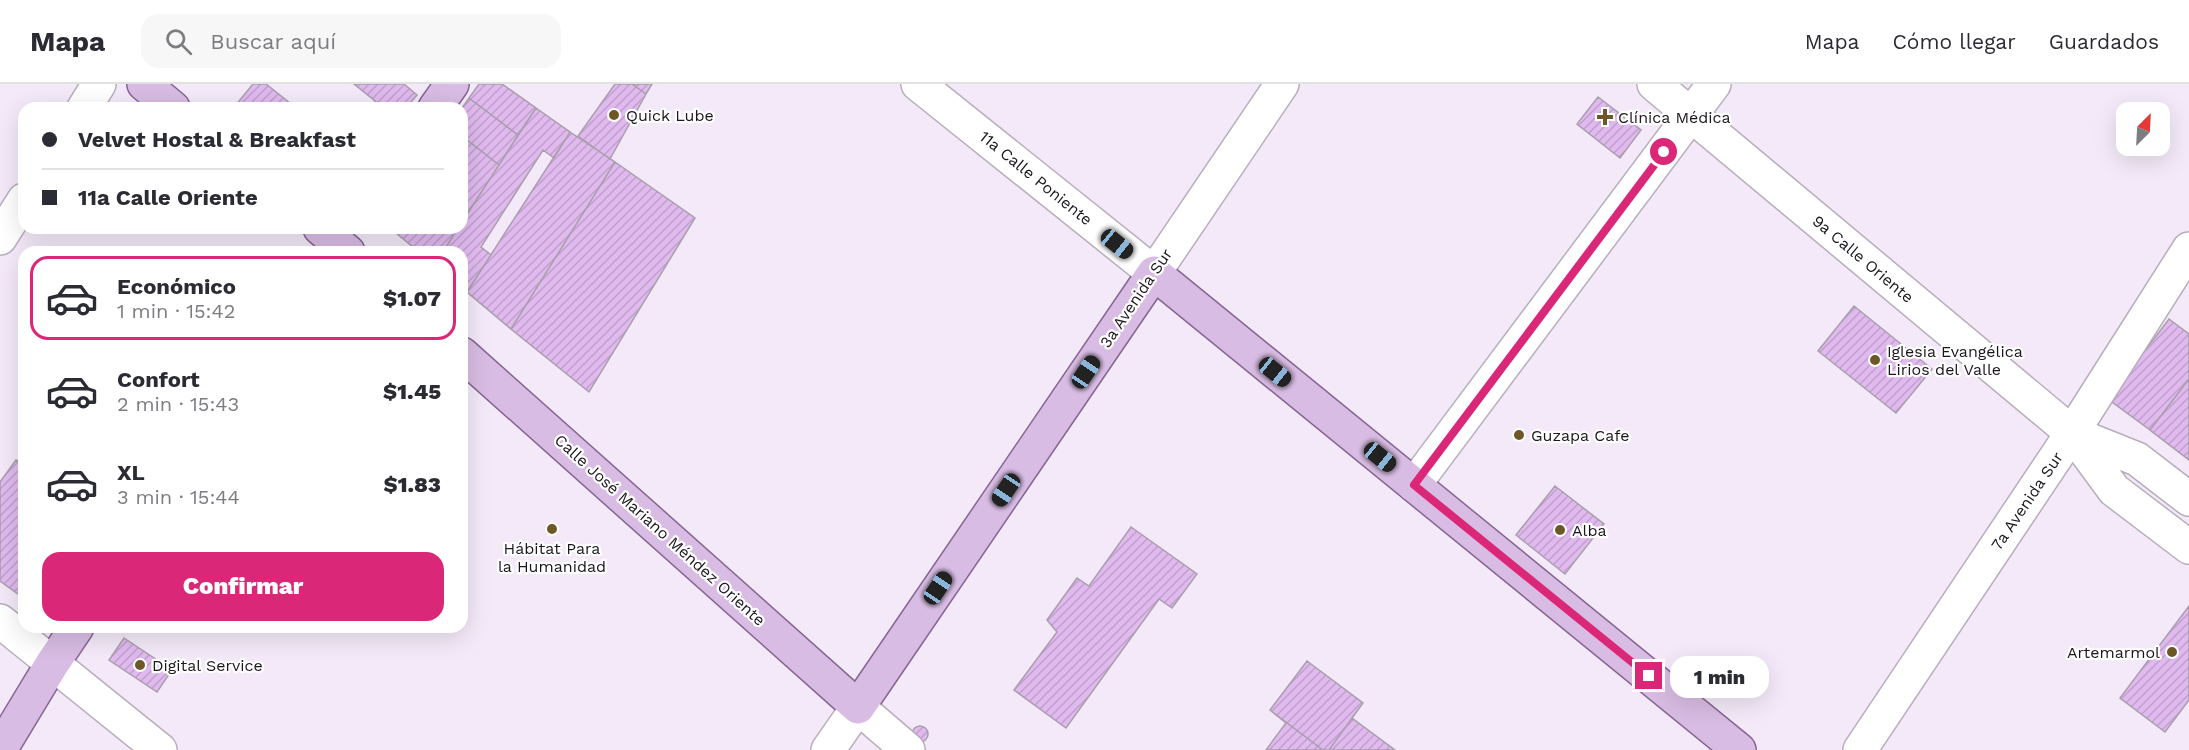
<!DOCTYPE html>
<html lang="es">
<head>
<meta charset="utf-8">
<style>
  body { margin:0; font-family:"Work Sans",sans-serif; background:#f7f7f7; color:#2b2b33; height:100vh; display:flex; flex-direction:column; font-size:22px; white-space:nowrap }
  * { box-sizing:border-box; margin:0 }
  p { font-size:20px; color:#7c7c81 }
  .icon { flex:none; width:33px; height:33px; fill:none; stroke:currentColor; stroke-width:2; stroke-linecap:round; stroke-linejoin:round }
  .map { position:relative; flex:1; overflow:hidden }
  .panel { position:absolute; left:18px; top:162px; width:450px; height:387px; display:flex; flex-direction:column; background:#fff; border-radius:18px; box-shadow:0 6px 24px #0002 }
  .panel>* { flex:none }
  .hud { position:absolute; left:18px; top:18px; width:450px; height:132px; border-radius:18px; box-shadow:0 6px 24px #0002; display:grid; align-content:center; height:132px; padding:0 24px; background:#fff }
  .needle { width:39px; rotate:24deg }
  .fabs { position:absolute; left:2116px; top:18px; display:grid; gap:12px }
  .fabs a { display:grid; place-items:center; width:54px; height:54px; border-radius:12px; background:#fff; box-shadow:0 6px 24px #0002; font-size:30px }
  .end { position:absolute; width:27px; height:27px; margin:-14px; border:8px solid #db2777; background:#fff; box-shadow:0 0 0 3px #fff }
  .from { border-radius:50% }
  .bubble { position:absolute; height:42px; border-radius:18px; background:#fff; box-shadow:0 6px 24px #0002; font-size:20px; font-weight:800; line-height:42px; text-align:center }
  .car { position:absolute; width:18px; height:36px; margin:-18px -9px; border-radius:8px; box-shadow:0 0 4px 2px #0007; background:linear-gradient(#222 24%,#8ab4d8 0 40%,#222 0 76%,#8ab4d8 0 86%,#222 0) }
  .hud b { display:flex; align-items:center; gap:21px; height:57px; font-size:22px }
  .hud b+b { border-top:2px solid #e1e1e2 }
  .hud i { width:15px; height:15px; background:#2b2b33 }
  ul { padding:10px 0 0; list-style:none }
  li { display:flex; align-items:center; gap:18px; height:84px; margin:0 12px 9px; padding:0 12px; border:3px solid transparent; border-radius:18px }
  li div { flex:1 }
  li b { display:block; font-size:22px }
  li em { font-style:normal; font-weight:800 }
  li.on { border-color:#db2777 }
  li>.icon { width:54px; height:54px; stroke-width:1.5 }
  .button { display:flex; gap:12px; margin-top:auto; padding:12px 24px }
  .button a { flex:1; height:69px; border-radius:18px; background:#db2777; color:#fff; font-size:24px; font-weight:800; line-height:69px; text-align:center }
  header { display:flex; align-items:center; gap:36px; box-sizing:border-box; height:84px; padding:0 30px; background:#fff; border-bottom:2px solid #e1e1e2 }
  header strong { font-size:28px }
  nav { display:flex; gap:33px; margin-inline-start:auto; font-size:21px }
  .search { width:420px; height:54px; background:#f7f7f7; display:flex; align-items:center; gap:15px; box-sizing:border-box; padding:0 21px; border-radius:18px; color:#7c7c81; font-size:22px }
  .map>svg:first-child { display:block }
</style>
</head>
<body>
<header>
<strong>Mapa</strong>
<div class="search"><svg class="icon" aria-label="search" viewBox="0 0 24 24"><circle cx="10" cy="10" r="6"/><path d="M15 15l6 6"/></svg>Buscar aquí</div>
<nav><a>Mapa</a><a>Cómo llegar</a><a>Guardados</a></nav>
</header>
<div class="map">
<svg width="2189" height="666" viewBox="0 0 2189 666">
  <defs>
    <pattern id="building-hatch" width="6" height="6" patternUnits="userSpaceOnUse" patternTransform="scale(1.5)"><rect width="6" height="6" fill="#e0baef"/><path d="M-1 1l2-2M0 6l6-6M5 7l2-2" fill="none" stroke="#c09fcc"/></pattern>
  </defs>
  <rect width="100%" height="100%" fill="#f3e9f8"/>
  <path fill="url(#building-hatch)" stroke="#a89eac" stroke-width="1.5" d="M253,0H266L296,24H238L235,22Z
    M354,0H404L417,11L406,24H384Z
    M479,0H502L536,24L518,51L469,14Z
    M615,0H632L646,10L610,75L578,52Z
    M632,0H652L646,10Z
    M1598,13L1641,46L1620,74L1577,40Z
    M469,14L518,51L499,81L462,52V24Z
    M375,17L384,24H370Z
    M536,24L570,48L554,74L543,66L481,163L491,171L467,208L462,204V168H443L458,144H462V138Z
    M570,48L615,78L511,245L467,208Z
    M462,52L499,81L462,138Z
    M615,78L695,134L589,308L511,245Z
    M390,144H458L443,168H419Z
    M1854,222L1932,285L1896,329L1818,267Z
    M2169,235L2189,250V295L2150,346L2108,315Z
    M2189,295V376L2150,346Z
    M16,376L24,381V502L18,510L0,497V398Z
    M1555,402L1604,440L1565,490L1516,451Z
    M1131,443L1197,490L1172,524L1159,515L1066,644L1014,606L1057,548L1047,536L1077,494L1089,502Z
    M2189,522V616L2165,648L2120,614Z
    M124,554L172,586L157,608L109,576Z
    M1307,577L1363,619L1352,634L1395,666H1266L1286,639L1270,626Z
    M1307,577L1363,619L1329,666H1323L1270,626Z
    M912 650a8 8 0 1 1 16 0a8 8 0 1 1-16 0Z"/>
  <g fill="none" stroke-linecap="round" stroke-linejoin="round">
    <defs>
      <path id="minor" d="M918,0L1154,189L1282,0
        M1654,0L2072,349L2114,406L2189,463
        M84,24L99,0
        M0,154L24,116
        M2072,349L2137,375L2189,415
        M1414,401L1714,0
        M0,537L160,666
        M828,666L858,623L908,666
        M1860,666L2072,349L2189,165"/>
      <path id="major" d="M144,0L173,24
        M435,24L452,0
        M320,144L348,168
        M462,270L858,623L1154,189L1739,666
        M0,666L52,580L77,543"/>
    </defs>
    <use href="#minor" stroke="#b7adbb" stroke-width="36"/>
    <use href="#major" stroke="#856592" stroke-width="36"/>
    <use href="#minor" stroke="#fff" stroke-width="33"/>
    <use href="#major" stroke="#d8bce3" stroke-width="33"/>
  </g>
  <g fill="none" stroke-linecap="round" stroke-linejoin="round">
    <path stroke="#db2777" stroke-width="8" d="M1649,592L1414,401L1664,68"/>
  </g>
  <g fill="#6d5727" stroke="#fff" stroke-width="2">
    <circle cx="614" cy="31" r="6"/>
    <path d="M1602 24h6v6h6v6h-6v6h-6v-6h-6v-6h6z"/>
    <circle cx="1875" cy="276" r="6"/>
    <circle cx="1519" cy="351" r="6"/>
    <circle cx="552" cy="445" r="6"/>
    <circle cx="1560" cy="446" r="6"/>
    <circle cx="2172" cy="568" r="6"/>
    <circle cx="140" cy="581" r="6"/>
  </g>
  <g text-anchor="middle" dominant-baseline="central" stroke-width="4.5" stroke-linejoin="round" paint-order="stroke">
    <g font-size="16" fill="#1a161c" stroke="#fff" text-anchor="start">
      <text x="626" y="31">Quick Lube</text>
      <text x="1618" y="33">Clínica Médica</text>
      <text x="1887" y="267">Iglesia Evangélica<tspan x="1887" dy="18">Lirios del Valle</tspan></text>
      <text x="1531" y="351">Guzapa Cafe</text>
      <text x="1572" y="446">Alba</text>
      <text x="552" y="464" text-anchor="middle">Hábitat Para<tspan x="552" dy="18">la Humanidad</tspan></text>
      <text x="2160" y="568" text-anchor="end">Artemarmol</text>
      <text x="152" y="581">Digital Service</text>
    </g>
    <g font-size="16" fill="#1a161c" stroke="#fff">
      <text transform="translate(1036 94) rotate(39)">11a Calle Poniente</text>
      <text transform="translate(1863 175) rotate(40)">9a Calle Oriente</text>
      <text transform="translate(1136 214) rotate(-56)">3a Avenida Sur</text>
      <text transform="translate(2027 417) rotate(-56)">7a Avenida Sur</text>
      <text transform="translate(660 446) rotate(42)">Calle José Mariano Méndez Oriente</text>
    </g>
  </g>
</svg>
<div class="fabs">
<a><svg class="needle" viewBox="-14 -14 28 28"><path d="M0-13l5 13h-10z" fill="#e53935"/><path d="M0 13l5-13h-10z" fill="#7c7c81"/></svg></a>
</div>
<i class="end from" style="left:1664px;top:68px"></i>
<i class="end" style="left:1649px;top:592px"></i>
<div class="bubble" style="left:1670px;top:572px;width:99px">1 min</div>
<i class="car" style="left:1117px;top:160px;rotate:129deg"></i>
<i class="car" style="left:1086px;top:288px;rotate:34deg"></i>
<i class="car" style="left:1275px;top:288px;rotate:129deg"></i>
<i class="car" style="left:1380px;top:373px;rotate:129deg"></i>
<i class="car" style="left:1006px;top:406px;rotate:214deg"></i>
<i class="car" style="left:938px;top:504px;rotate:34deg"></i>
<div class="hud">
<b><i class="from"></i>Velvet Hostal &amp; Breakfast</b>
<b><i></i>11a Calle Oriente</b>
</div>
<section class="panel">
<ul>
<li class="on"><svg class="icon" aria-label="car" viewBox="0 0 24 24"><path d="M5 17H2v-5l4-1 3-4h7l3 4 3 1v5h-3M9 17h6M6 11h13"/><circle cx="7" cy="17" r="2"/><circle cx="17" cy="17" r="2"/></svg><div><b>Económico</b><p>1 min · 15:42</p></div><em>$1.07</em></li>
<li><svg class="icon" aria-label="car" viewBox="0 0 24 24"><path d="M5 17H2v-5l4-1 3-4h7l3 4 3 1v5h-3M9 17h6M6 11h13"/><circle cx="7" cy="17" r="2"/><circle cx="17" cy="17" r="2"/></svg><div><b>Confort</b><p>2 min · 15:43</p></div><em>$1.45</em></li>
<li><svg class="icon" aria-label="car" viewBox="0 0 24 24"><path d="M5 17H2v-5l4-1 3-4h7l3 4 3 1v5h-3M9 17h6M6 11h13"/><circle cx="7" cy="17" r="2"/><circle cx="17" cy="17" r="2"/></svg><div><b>XL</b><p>3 min · 15:44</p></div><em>$1.83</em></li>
</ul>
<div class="button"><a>Confirmar</a></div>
</section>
</div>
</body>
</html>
